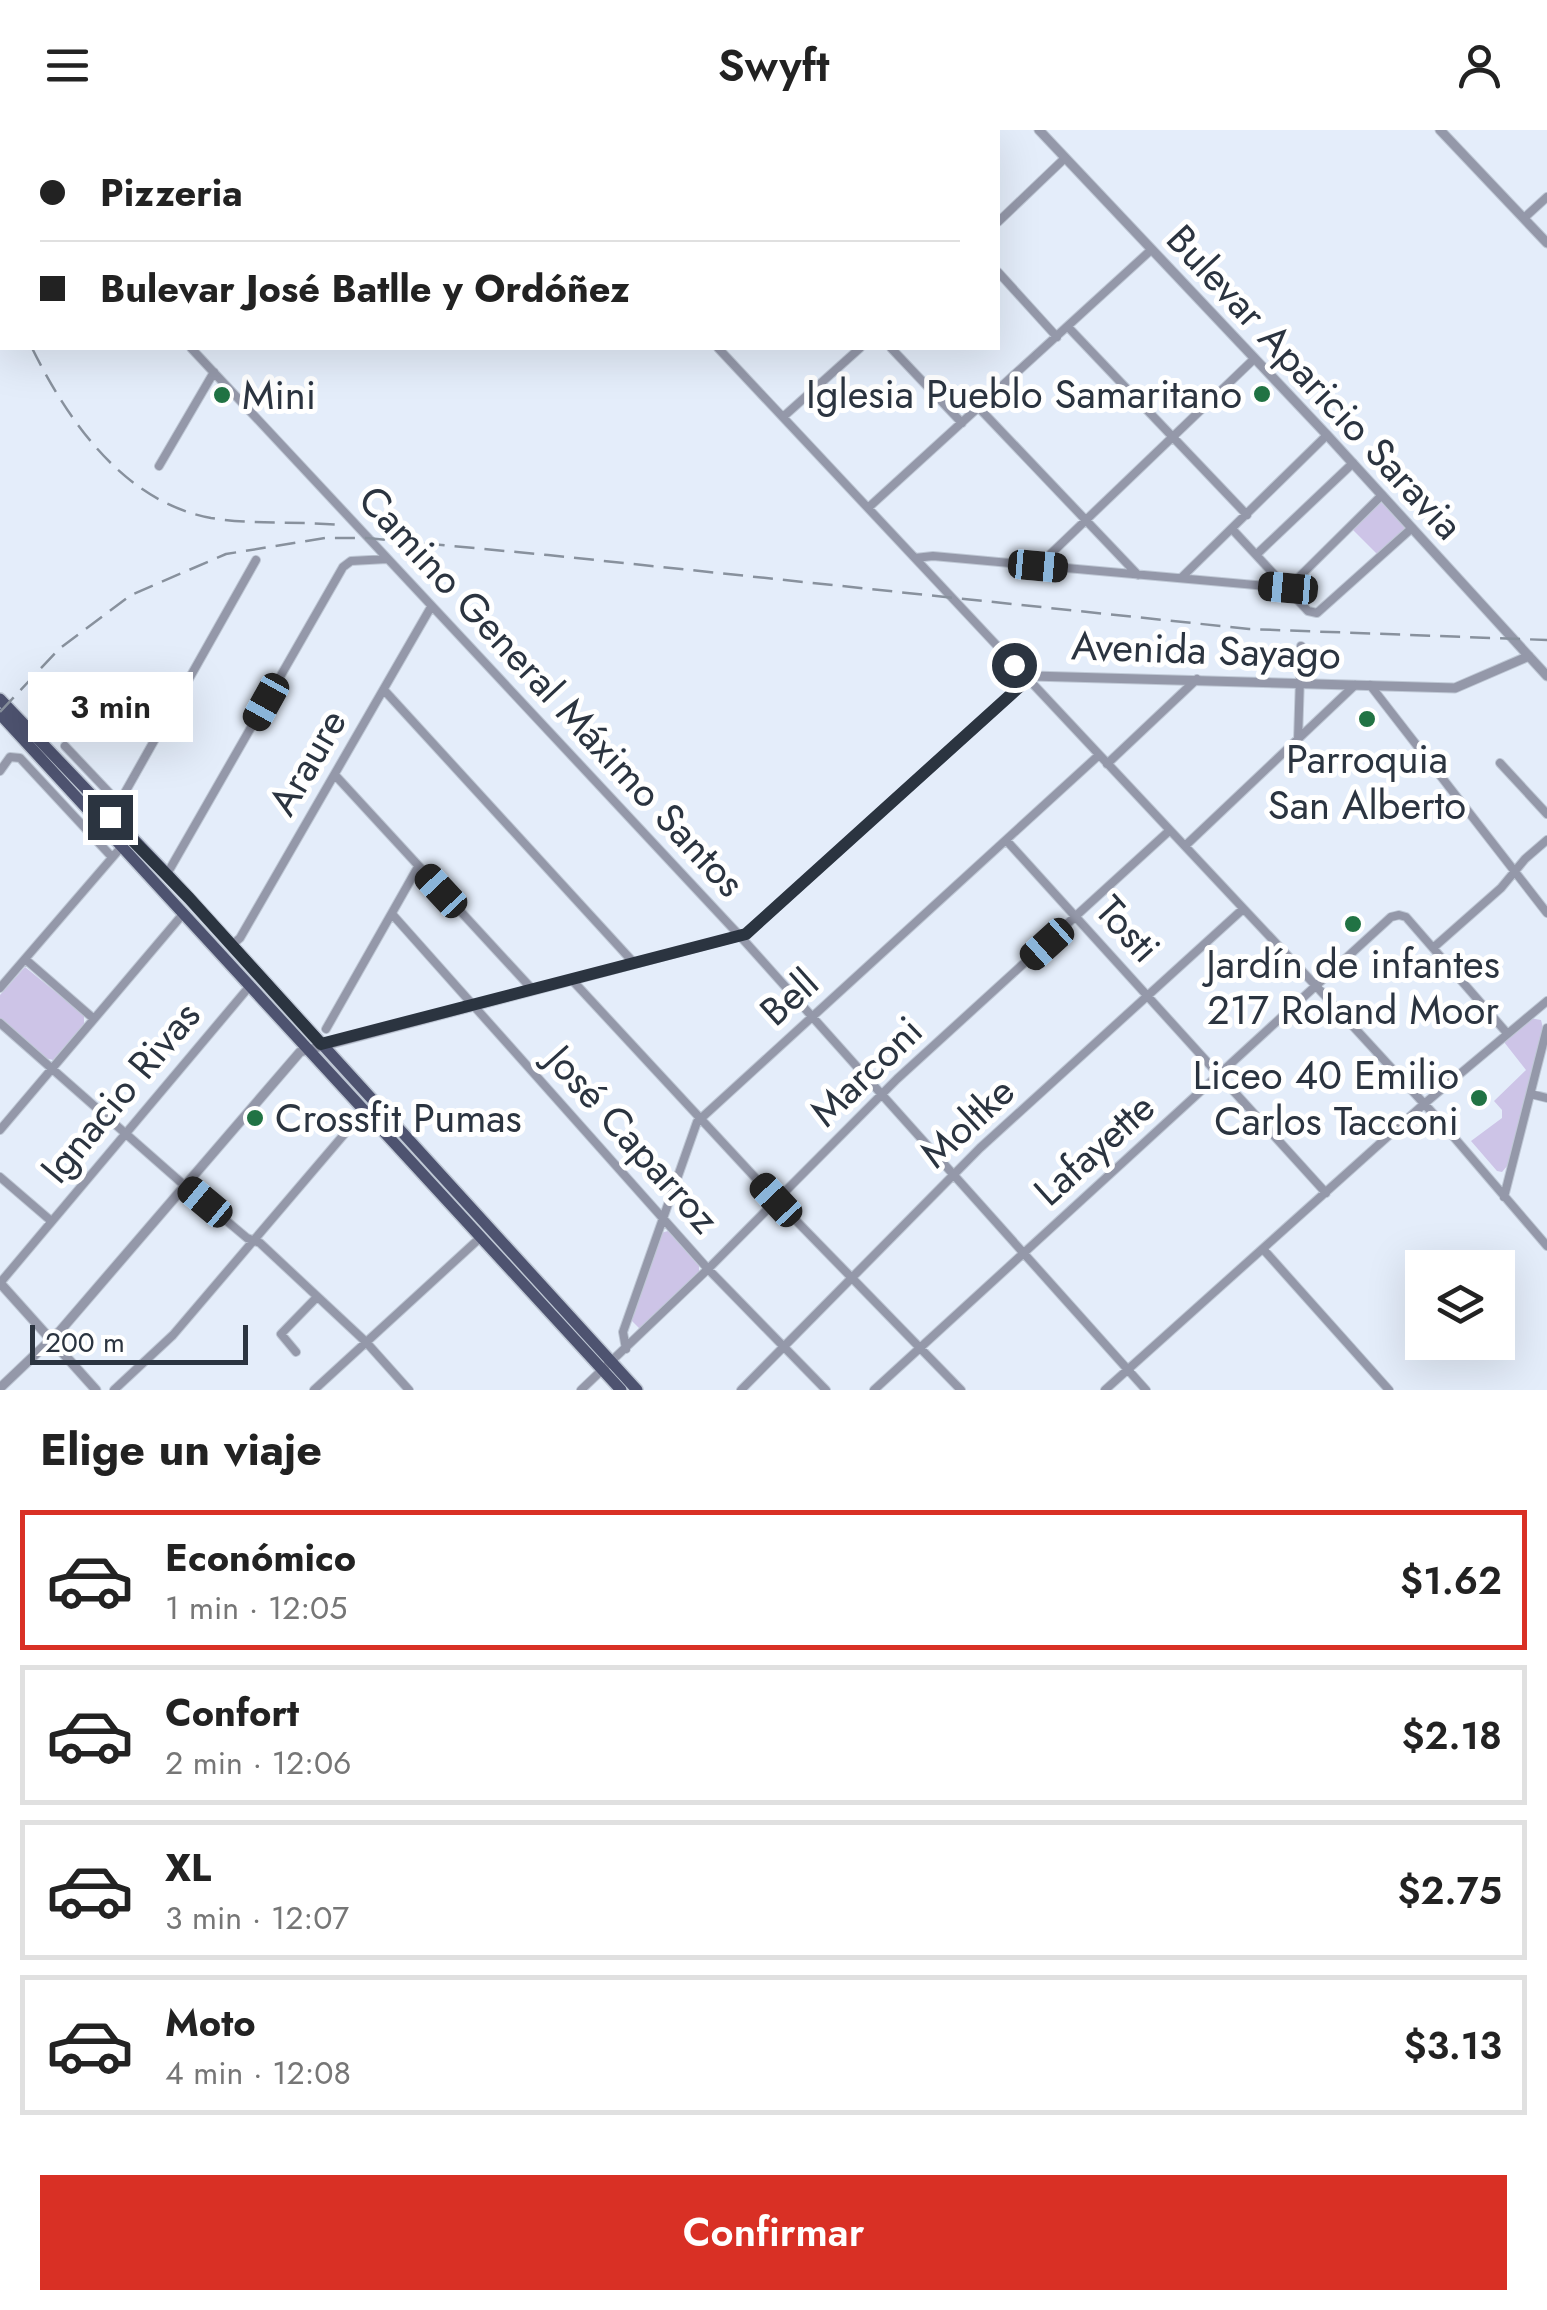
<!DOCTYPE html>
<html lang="es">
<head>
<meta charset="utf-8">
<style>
  body { margin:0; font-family:Jost,sans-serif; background:#f2f2f2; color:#222; height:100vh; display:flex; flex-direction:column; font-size:38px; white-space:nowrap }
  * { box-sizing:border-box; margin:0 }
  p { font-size:32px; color:#767676 }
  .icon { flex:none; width:55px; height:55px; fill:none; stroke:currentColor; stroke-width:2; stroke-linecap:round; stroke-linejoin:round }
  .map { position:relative; height:1260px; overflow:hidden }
  .drawer { display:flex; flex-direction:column; background:#fff; flex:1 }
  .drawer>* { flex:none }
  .top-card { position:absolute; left:0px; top:0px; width:1000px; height:220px; box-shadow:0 10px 40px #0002; display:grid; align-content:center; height:220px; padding:0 40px; background:#fff }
  .fabs { position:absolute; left:1405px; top:1120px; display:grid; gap:20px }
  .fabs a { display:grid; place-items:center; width:110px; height:110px; border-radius:0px; background:#fff; box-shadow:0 10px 40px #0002; font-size:50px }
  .scale { position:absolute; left:30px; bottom:25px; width:218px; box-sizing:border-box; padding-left:10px; border:5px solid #2b3440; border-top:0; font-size:28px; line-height:35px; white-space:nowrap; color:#2b3440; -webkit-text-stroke:8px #fff; paint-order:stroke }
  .end { position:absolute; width:45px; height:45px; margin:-22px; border:12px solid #2b3440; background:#fff; box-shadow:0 0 0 5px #fff }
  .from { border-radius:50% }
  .bubble { position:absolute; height:70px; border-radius:0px; background:#fff; box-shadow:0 10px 40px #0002; font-size:32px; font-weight:600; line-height:70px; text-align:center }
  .car { position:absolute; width:30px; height:60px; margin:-30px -15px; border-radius:12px; box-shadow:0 0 8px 2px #0007; background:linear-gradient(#222 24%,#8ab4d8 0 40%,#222 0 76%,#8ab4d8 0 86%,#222 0) }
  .top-card b { display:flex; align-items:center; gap:35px; height:95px; font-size:38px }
  .top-card b+b { border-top:2px solid #e0e0e0 }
  .top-card i { width:25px; height:25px; background:#222 }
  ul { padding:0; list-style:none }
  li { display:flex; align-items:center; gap:30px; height:140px; margin:0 20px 15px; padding:0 20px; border:5px solid #e0e0e0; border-radius:0px }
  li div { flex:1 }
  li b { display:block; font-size:38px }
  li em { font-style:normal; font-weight:600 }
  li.current { border-color:#d93025 }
  li>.icon { width:90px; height:90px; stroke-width:1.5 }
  h2 { padding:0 40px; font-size:45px; line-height:120px }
  .cta { display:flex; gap:20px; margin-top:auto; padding:20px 40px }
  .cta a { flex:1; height:115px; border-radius:0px; background:#d93025; color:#fff; font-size:40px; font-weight:600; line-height:115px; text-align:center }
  header { display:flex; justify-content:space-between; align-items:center; height:130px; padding:0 40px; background:#fff; font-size:45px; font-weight:600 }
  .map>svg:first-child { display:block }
</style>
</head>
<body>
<header><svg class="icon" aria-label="menu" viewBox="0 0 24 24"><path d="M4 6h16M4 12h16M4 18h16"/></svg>Swyft<svg class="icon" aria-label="person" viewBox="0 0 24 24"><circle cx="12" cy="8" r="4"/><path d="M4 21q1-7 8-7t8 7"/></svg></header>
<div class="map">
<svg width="1547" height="1260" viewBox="0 0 1547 1260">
  <rect width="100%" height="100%" fill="#e4edfa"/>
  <path fill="#cdc4e7" d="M1381,372L1406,398L1378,425L1352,399Z
    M25,837L84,885V894L53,930L45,928L0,889V865Z
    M1530,888L1541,890L1543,898L1508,1035L1502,1042L1497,1041L1471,1011L1502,988V980L1494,971L1526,940L1504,912Z
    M668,1101L699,1136V1142L640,1199L631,1190L661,1103Z"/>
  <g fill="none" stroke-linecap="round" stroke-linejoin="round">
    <defs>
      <path id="minor" d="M518,0L520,2
        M691,0L693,2
        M865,0L867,2
        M39,2L40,0
        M545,2L548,0
        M728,2L731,0
        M909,2L911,0
        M0,11L2,13
        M1524,88L1547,67
        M998,92L1065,28
        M998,142L1057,207
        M1068,197L1247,385
        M191,218L740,806L1146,1260
        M718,218L1317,857L1440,991L1547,1116
        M891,218L962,293
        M979,278L1138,445
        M783,287L860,218
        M159,336L214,242
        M868,378L1151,120
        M1232,399L1308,481L1317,483L1412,398
        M1257,424L1353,333
        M915,428L933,426L1288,458L1382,365
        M1038,436L1254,229
        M1181,448L1327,305
        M1370,555L1547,783
        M384,560L634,833
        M1298,610L1301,516
        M65,616L119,673
        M1500,633L1547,684
        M1107,634L1197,549
        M0,641L10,627L20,628L111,726
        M335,645L532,859
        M103,694L119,673L256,430
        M1006,710L1326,1063
        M1185,716L1355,555
        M167,744L343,437L351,431L387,429
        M392,784L708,1139L826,1260
        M232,815L240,808L431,477
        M1433,818L1501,758L1525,729L1547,710
        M25,829L94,889
        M572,850L776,1070L961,1260
        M0,858L130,707
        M0,893L184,1055L247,1108L260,1113L366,1212L409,1260
        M326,899L418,737
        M1531,964L1547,968
        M0,1000L183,784
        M0,1047L50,1090
        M1504,1067L1547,898
        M1263,1119L1389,1260
        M0,1153L249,857
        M626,1219L623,1202L697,992L1099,625
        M296,1222L281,1204L317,1167
        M114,1260L173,1205L364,981
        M314,1260L481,1107
        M581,1260L708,1139L897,949L1169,701
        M741,1260L980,1018L1243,779
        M874,1260L1391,787L1399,785L1406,787L1506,902
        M1105,1260L1424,974L1547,871"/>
      <path id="tertiary" d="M1039,0L1327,305L1547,546
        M1440,0L1547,113
        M0,1153L96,1260
        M0,1258L60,1201L300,922L746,804L1032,546L1455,558L1529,526"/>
      <path id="primary" d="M0,569L167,744L637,1260
        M0,584L621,1260"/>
    </defs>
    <use href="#minor" stroke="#bfc8d5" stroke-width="10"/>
    <use href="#tertiary" stroke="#bfc8d5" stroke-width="11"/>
    <use href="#primary" stroke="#bfc8d5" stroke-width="14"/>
    <use href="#minor" stroke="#9498a9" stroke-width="8"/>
    <use href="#tertiary" stroke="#9498a9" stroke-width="9"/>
    <use href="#primary" stroke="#4e5370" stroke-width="11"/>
    <path stroke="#88919d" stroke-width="2.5" stroke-dasharray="20 10" stroke-linecap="butt" d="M21,2V0
      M0,123L2,104
      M0,169L2,147
      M32,218C68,291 124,372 211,388C254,395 298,391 342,395
      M0,582L59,519L131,465L226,424L325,408H367L548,425L1249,499L1547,510"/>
  </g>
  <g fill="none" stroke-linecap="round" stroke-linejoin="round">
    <path stroke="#2b3440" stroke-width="12" d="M110,687L189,768L321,914L746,804L1028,549L1014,535"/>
  </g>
  <g fill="#217344" stroke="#fff" stroke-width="4">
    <circle cx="1262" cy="264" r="10"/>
    <circle cx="222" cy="265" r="10"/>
    <circle cx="1367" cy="589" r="10"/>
    <circle cx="1353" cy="794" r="10"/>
    <circle cx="1479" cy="968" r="10"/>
    <circle cx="255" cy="988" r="10"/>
  </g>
  <g text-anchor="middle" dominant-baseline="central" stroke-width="10" stroke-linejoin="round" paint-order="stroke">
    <g font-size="40" fill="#2b3440" stroke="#fff">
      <text transform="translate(1315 252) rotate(47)">Bulevar Aparicio Saravia</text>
      <text transform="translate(1206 520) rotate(2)">Avenida Sayago</text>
      <text transform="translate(552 561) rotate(47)">Camino General Máximo Santos</text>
      <text transform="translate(307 632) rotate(-60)">Araure</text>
      <text transform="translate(1128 799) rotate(48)">Tosti</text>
      <text transform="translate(789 867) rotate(-42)">Bell</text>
      <text transform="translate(866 941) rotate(-44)">Marconi</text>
      <text transform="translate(120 962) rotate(-50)">Ignacio Rivas</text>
      <text transform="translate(967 992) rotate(-43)">Moltke</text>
      <text transform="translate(633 1009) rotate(48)">José Caparroz</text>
      <text transform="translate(1094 1019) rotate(-42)">Lafayette</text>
    </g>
    <g font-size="40" fill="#2b3440" stroke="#fff" text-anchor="end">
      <text x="1242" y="264">Iglesia Pueblo Samaritano</text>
      <text x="242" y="265" text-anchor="start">Mini</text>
      <text x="1367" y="629" text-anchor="middle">Parroquia<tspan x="1367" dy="46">San Alberto</tspan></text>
      <text x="1353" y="834" text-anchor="middle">Jardín de infantes<tspan x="1353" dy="46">217 Roland Moor</tspan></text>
      <text x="1459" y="945">Liceo 40 Emilio<tspan x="1459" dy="46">Carlos Tacconi</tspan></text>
      <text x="275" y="988" text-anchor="start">Crossfit Pumas</text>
    </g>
  </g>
</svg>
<div class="fabs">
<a><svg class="icon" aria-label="layers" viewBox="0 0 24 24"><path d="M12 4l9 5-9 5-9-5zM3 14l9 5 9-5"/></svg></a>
</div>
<div class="scale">200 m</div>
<i class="end from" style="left:1014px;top:535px"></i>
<i class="end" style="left:110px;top:687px"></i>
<div class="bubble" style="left:28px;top:542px;width:165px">3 min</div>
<i class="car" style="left:1038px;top:436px;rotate:95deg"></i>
<i class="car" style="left:1288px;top:458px;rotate:275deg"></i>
<i class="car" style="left:266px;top:572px;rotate:209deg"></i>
<i class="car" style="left:441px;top:761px;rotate:317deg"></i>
<i class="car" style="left:1047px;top:814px;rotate:228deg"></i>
<i class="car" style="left:776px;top:1070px;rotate:317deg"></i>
<i class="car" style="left:205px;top:1072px;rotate:310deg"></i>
<div class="top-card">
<b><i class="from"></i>Pizzeria</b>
<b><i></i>Bulevar José Batlle y Ordóñez</b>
</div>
</div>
<section class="drawer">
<h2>Elige un viaje</h2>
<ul>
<li class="current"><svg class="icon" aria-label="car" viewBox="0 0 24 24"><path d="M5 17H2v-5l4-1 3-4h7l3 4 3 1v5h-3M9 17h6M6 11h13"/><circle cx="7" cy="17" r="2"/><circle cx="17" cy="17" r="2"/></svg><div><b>Económico</b><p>1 min · 12:05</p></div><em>$1.62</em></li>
<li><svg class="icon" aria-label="car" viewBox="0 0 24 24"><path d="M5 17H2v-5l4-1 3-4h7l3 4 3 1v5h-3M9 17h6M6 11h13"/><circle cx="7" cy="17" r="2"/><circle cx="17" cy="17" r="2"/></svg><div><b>Confort</b><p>2 min · 12:06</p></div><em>$2.18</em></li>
<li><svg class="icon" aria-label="car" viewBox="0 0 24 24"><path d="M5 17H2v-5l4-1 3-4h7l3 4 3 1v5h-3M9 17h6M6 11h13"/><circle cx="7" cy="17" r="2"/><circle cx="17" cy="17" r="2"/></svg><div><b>XL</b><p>3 min · 12:07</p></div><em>$2.75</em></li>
<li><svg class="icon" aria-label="car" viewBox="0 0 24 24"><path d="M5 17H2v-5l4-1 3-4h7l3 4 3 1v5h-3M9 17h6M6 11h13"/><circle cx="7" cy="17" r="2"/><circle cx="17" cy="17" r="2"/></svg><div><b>Moto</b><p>4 min · 12:08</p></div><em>$3.13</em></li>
</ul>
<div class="cta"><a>Confirmar</a></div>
</section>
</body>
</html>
